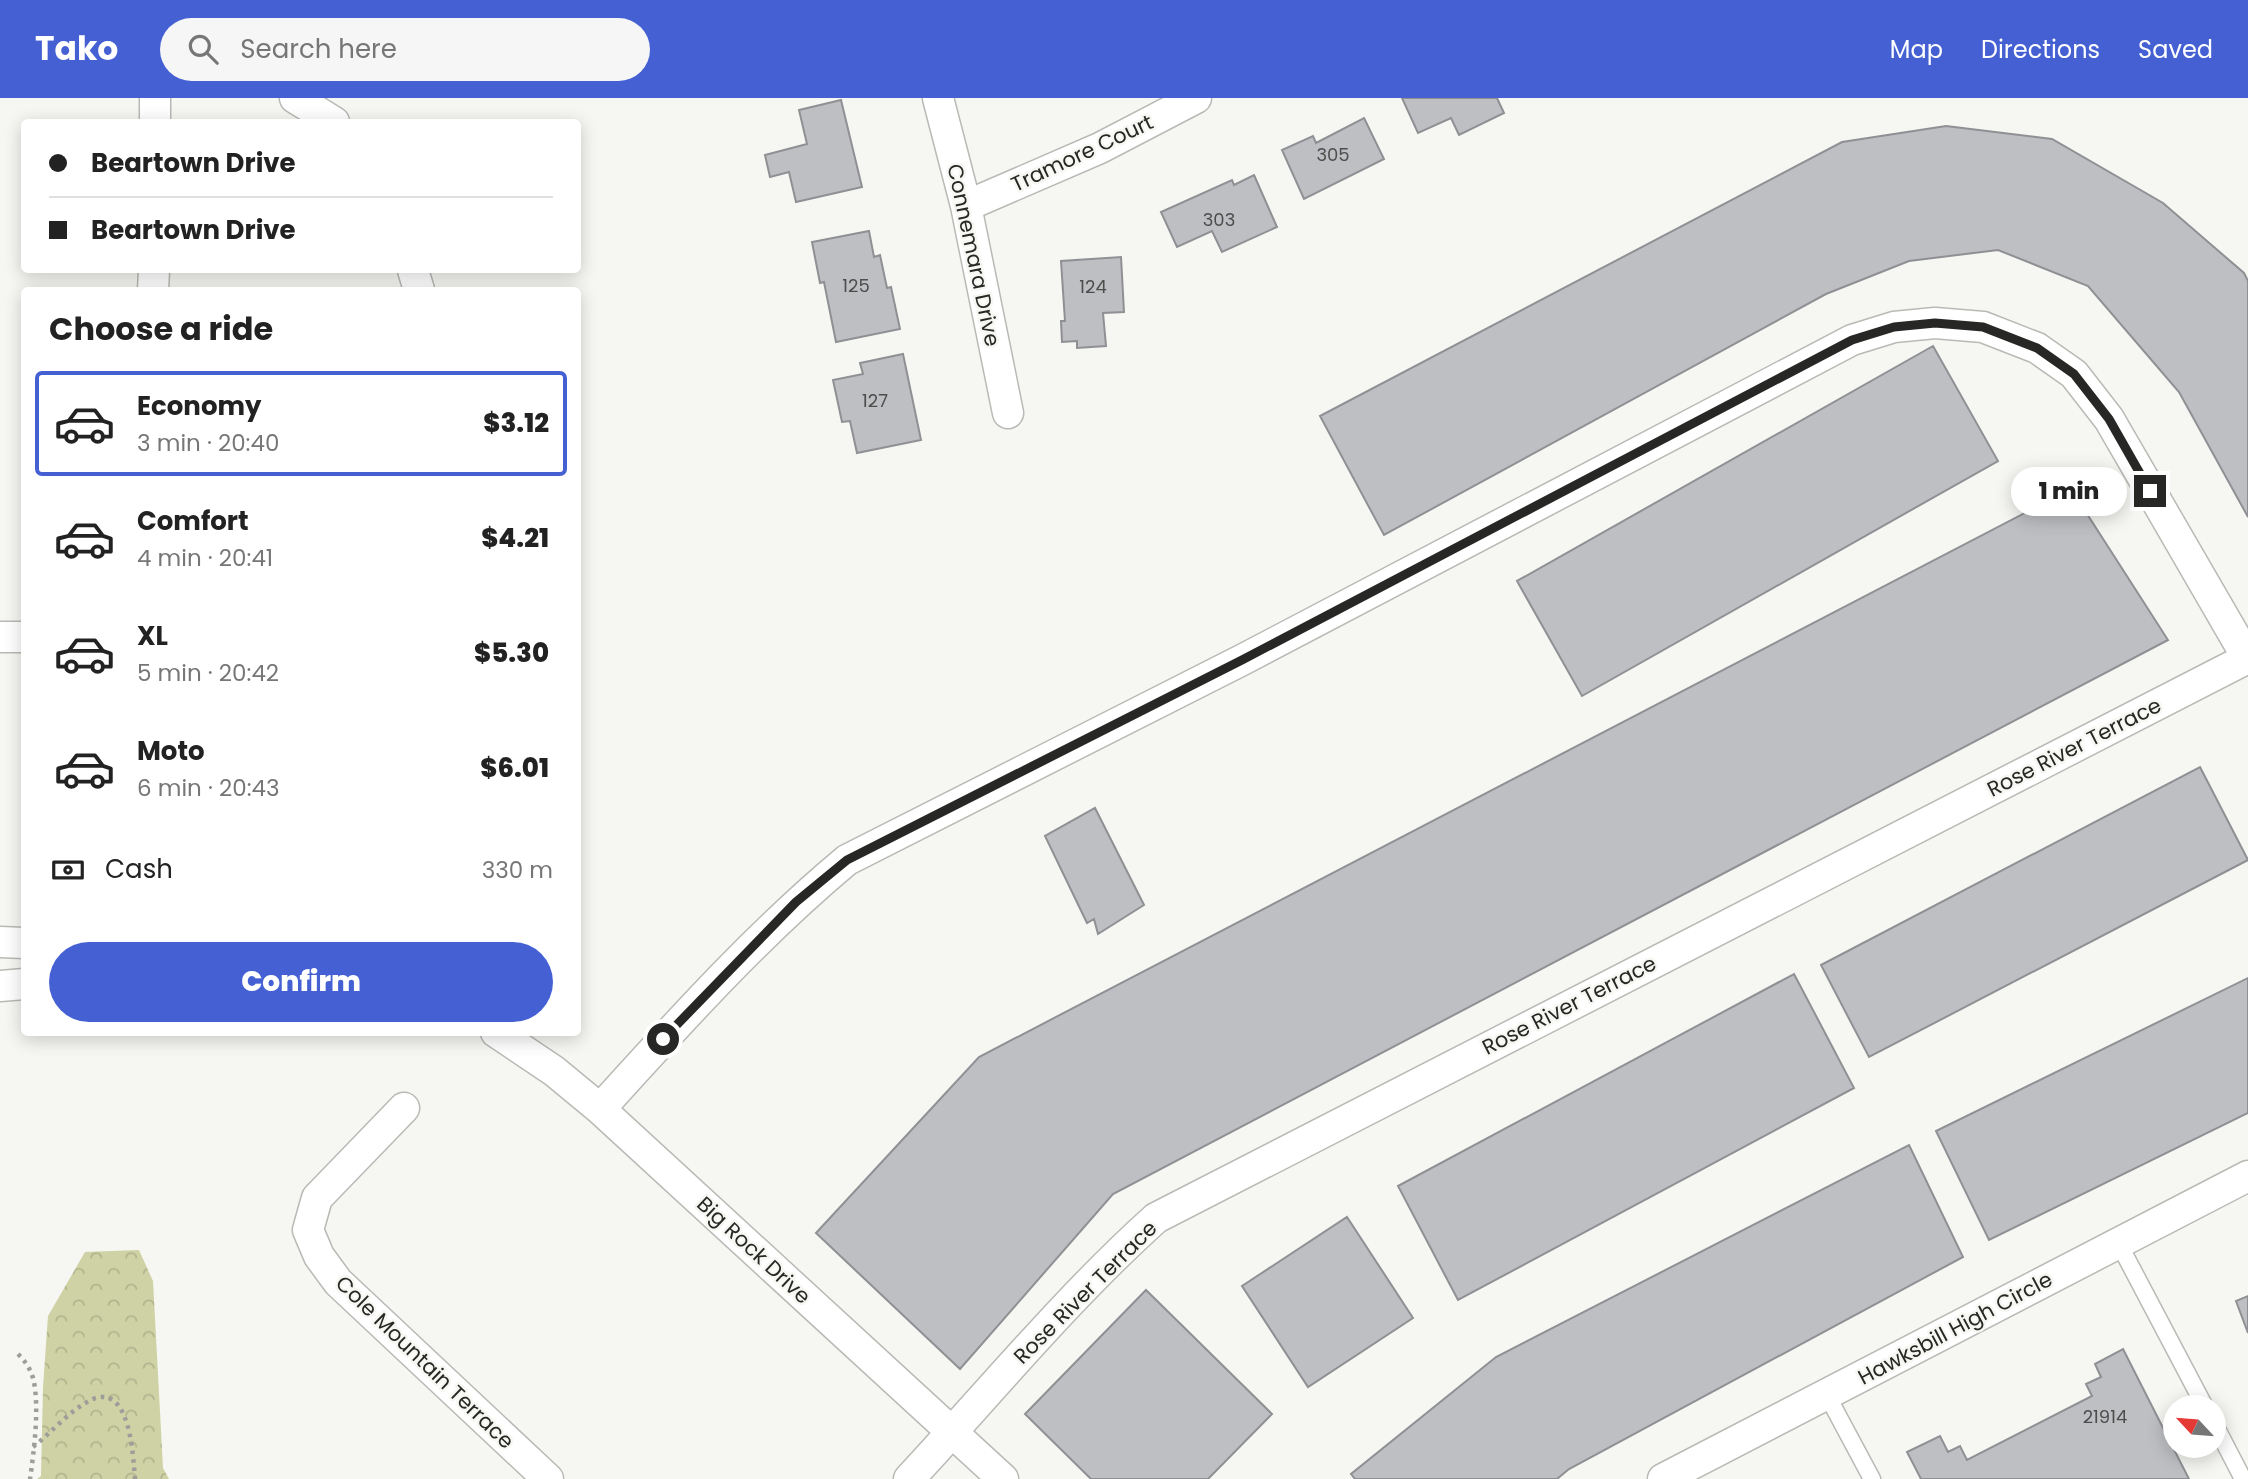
<!DOCTYPE html>
<html lang="en">
<head>
<meta charset="utf-8">
<style>
  body { margin:0; font-family:Poppins,sans-serif; background:#f6f6f6; color:#222; height:100vh; display:flex; flex-direction:column; font-size:26px; white-space:nowrap }
  * { box-sizing:border-box; margin:0 }
  p { font-size:23px; color:#767676 }
  .icon { flex:none; width:38px; height:38px; fill:none; stroke:currentColor; stroke-width:2; stroke-linecap:round; stroke-linejoin:round }
  .map { position:relative; flex:1; overflow:hidden }
  .side { position:absolute; left:21px; top:189px; width:560px; height:749px; display:flex; flex-direction:column; background:#fff; border-radius:7px; box-shadow:0 4px 18px #0003 }
  .side>* { flex:none }
  .top-card { position:absolute; left:21px; top:21px; width:560px; height:154px; border-radius:7px; box-shadow:0 4px 18px #0003; display:grid; align-content:center; height:154px; padding:0 28px; background:#fff }
  .needle { width:46px; rotate:296deg }
  .tools { position:absolute; left:2163px; top:1297px; display:grid; gap:14px }
  .tools a { display:grid; place-items:center; width:63px; height:63px; border-radius:50%; background:#fff; box-shadow:0 4px 18px #0003; font-size:35px }
  .end { position:absolute; width:32px; height:32px; margin:-16px; border:9px solid #272725; background:#fff; box-shadow:0 0 0 4px #fff }
  .from { border-radius:50% }
  .bubble { position:absolute; height:49px; border-radius:24px; background:#fff; box-shadow:0 4px 18px #0003; font-size:23px; font-weight:800; line-height:49px; text-align:center }
  .top-card b { display:flex; align-items:center; gap:24px; height:66px; font-size:26px }
  .top-card b+b { border-top:2px solid #e0e0e0 }
  .top-card i { width:18px; height:18px; background:#222 }
  ul { padding:0; list-style:none }
  li { display:flex; align-items:center; gap:21px; height:105px; margin:0 14px 10px; padding:0 14px; border:4px solid transparent; border-radius:7px }
  li div { flex:1 }
  li b { display:block; font-size:26px }
  li em { font-style:normal; font-weight:800 }
  li.current { border-color:#4460d3 }
  li>.icon { width:63px; height:63px; stroke-width:1.5 }
  h2 { padding:0 28px; font-size:32px; line-height:84px }
  .pay { display:flex; align-items:center; gap:18px; height:77px; padding:0 28px; font-size:26px }
  .pay p { margin-inline-start:auto }
  .button { display:flex; gap:14px; margin-top:auto; padding:14px 28px }
  .button a { flex:1; height:80px; border-radius:42px; background:#4460d3; color:#fff; font-size:28px; font-weight:800; line-height:80px; text-align:center }
  header { display:flex; align-items:center; gap:42px; box-sizing:border-box; height:98px; padding:0 35px; background:#4460d3; color:#fff }
  header strong { font-size:33px }
  nav { display:flex; gap:38px; margin-inline-start:auto; font-size:24px }
  .search { width:490px; height:63px; background:#f6f6f6; display:flex; align-items:center; gap:18px; box-sizing:border-box; padding:0 24px; border-radius:38px; color:#767676; font-size:26px }
  .map>svg:first-child { display:block }
</style>
</head>
<body>
<header>
<strong>Tako</strong>
<div class="search"><svg class="icon" aria-label="search" viewBox="0 0 24 24"><circle cx="10" cy="10" r="6"/><path d="M15 15l6 6"/></svg>Search here</div>
<nav><a>Map</a><a>Directions</a><a>Saved</a></nav>
</header>
<div class="map">
<svg width="2248" height="1381" viewBox="0 0 2248 1381">
  <defs>
    <pattern id="forest-crowns" width="20" height="18" patternUnits="userSpaceOnUse" patternTransform="scale(1.75)"><rect width="20" height="18" fill="#ced2a4"/><path d="M2 6a3 3 0 1 1 6 0M12 15a3 3 0 1 1 6 0" fill="none" stroke="#b1b48d"/></pattern>
  </defs>
  <rect width="100%" height="100%" fill="#f6f7f2"/>
  <path fill="url(#forest-crowns)" d="M139,1152L153,1183L163,1370L169,1381H37L41,1378L43,1289L48,1218L85,1154Z"/>
  <path fill="#bebfc3" stroke="#8f9094" stroke-width="2" d="M1402,0H1497L1504,15L1459,37L1451,20L1418,35Z
    M841,2L862,89L796,104L789,74L770,79L765,57L807,46L799,12Z
    M1364,20L1384,61L1304,101L1282,52L1313,38L1316,45Z
    M1946,28L2052,41L2163,105L2244,175L2248,183V419L2179,294L2088,188L1998,152L1909,163L1826,196L1384,437L1320,318L1842,44Z
    M1254,77L1277,129L1222,154L1212,133L1177,149L1161,114L1232,82L1234,87Z
    M869,133L874,159L880,157L887,190L891,189L900,231L836,244L824,184L820,185L812,144Z
    M1121,159L1124,214L1103,215L1106,248L1077,250V243L1062,244L1061,223H1065L1061,163Z
    M1933,248L1998,363L1582,598L1517,483Z
    M903,256L921,342L857,355L850,323L842,324L833,282L863,276L860,265Z
    M2071,391L2168,542L1113,1096L960,1271L816,1135L979,959Z
    M2200,669L2248,762L1869,959L1821,867Z
    M1095,710L1144,807L1098,836L1094,821L1087,825L1045,738Z
    M1794,876L1854,990L1458,1202L1398,1088Z
    M2248,880V1015L1989,1142L1936,1033Z
    M1909,1047L1963,1159L1569,1371L1557,1381H1355L1351,1376L1496,1259Z
    M1347,1119L1413,1220L1308,1289L1242,1188Z
    M1146,1192L1272,1316L1208,1381H1091L1025,1316Z
    M2248,1198V1235L2236,1203Z
    M2123,1251L2189,1381H1921L1907,1354L1940,1338L1948,1354L1960,1348L1967,1362L2092,1298L2086,1286L2101,1279L2095,1266Z"/>
  <g fill="none" stroke-linecap="round" stroke-linejoin="round">
    <defs>
      <path id="service" d="M2118,1144L2205,1309
        M1827,1297L1872,1381
        M2214,1325L2243,1381"/>
      <path id="minor" d="M295,0L334,24
        M938,0L966,108L1008,315
        M155,24V0
        M966,108L1100,50L1196,0
        M413,172L419,192
        M153,192L154,172
        M0,539H24
        M0,844L24,845
        M0,888L24,886
        M496,934L554,973L600,1011L1003,1381
        M404,1010L317,1100L308,1132L319,1158L338,1184L548,1381
        M600,1011C679,924 757,837 847,762L1242,562L1852,242L1894,229L1935,225L1983,229L2037,250L2074,276L2109,321L2248,561
        M909,1381C991,1293 1067,1200 1156,1120L2248,560
        M1663,1381L2248,1078"/>
    </defs>
    <use href="#service" stroke="#b9b9b5" stroke-width="19"/>
    <use href="#minor" stroke="#b9b9b5" stroke-width="33"/>
    <path stroke="#9d9e9a" stroke-width="4.5" stroke-dasharray="3.5 5" stroke-linecap="butt" d="M18,1256C25,1263 30,1270 33,1280C40,1307 34,1353 30,1381
      M33,1349C51,1335 72,1310 93,1301C131,1286 133,1360 135,1381"/>
    <use href="#service" stroke="#fff" stroke-width="16"/>
    <use href="#minor" stroke="#fff" stroke-width="30"/>
  </g>
  <g fill="none" stroke-linecap="round" stroke-linejoin="round">
    <path stroke="#272725" stroke-width="9" d="M663,941L796,804L847,762L1242,562L1852,242L1894,229L1935,225L1983,229L2037,250L2074,276L2109,321L2150,393"/>
  </g>
  <g text-anchor="middle" dominant-baseline="central" stroke-width="5" stroke-linejoin="round" paint-order="stroke">
    <g font-size="18" fill="#4d4d4c">
      <text x="1333" y="56">305</text>
      <text x="1219" y="121">303</text>
      <text x="856" y="187">125</text>
      <text x="1093" y="188">124</text>
      <text x="875" y="302">127</text>
      <text x="2105" y="1318">21914</text>
    </g>
    <g font-size="21" fill="#272725" stroke="#f6f7f2">
      <text transform="translate(1082 55) rotate(-25)">Tramore Court</text>
      <text transform="translate(974 157) rotate(78)">Connemara Drive</text>
      <text transform="translate(2074 649) rotate(-27)">Rose River Terrace</text>
      <text transform="translate(1569 907) rotate(-27)">Rose River Terrace</text>
      <text transform="translate(754 1152) rotate(43)">Big Rock Drive</text>
      <text transform="translate(1085 1194) rotate(-45)">Rose River Terrace</text>
      <text transform="translate(1955 1230) rotate(-28)">Hawksbill High Circle</text>
      <text transform="translate(425 1264) rotate(44)">Cole Mountain Terrace</text>
    </g>
  </g>
</svg>
<div class="tools">
<a><svg class="needle" viewBox="-14 -14 28 28"><path d="M0-13l5 13h-10z" fill="#e53935"/><path d="M0 13l5-13h-10z" fill="#767676"/></svg></a>
</div>
<i class="end from" style="left:663px;top:941px"></i>
<i class="end" style="left:2150px;top:393px"></i>
<div class="bubble" style="left:2011px;top:369px;width:116px">1 min</div>
<div class="top-card">
<b><i class="from"></i>Beartown Drive</b>
<b><i></i>Beartown Drive</b>
</div>
<section class="side">
<h2>Choose a ride</h2>
<ul>
<li class="current"><svg class="icon" aria-label="car" viewBox="0 0 24 24"><path d="M5 17H2v-5l4-1 3-4h7l3 4 3 1v5h-3M9 17h6M6 11h13"/><circle cx="7" cy="17" r="2"/><circle cx="17" cy="17" r="2"/></svg><div><b>Economy</b><p>3 min · 20:40</p></div><em>$3.12</em></li>
<li><svg class="icon" aria-label="car" viewBox="0 0 24 24"><path d="M5 17H2v-5l4-1 3-4h7l3 4 3 1v5h-3M9 17h6M6 11h13"/><circle cx="7" cy="17" r="2"/><circle cx="17" cy="17" r="2"/></svg><div><b>Comfort</b><p>4 min · 20:41</p></div><em>$4.21</em></li>
<li><svg class="icon" aria-label="car" viewBox="0 0 24 24"><path d="M5 17H2v-5l4-1 3-4h7l3 4 3 1v5h-3M9 17h6M6 11h13"/><circle cx="7" cy="17" r="2"/><circle cx="17" cy="17" r="2"/></svg><div><b>XL</b><p>5 min · 20:42</p></div><em>$5.30</em></li>
<li><svg class="icon" aria-label="car" viewBox="0 0 24 24"><path d="M5 17H2v-5l4-1 3-4h7l3 4 3 1v5h-3M9 17h6M6 11h13"/><circle cx="7" cy="17" r="2"/><circle cx="17" cy="17" r="2"/></svg><div><b>Moto</b><p>6 min · 20:43</p></div><em>$6.01</em></li>
</ul>
<div class="pay"><svg class="icon" aria-label="cash" viewBox="0 0 24 24"><path d="M3 7h18v10H3z"/><circle cx="12" cy="12" r="2"/></svg>Cash<p>330 m</p></div>
<div class="button"><a>Confirm</a></div>
</section>
</div>
</body>
</html>
